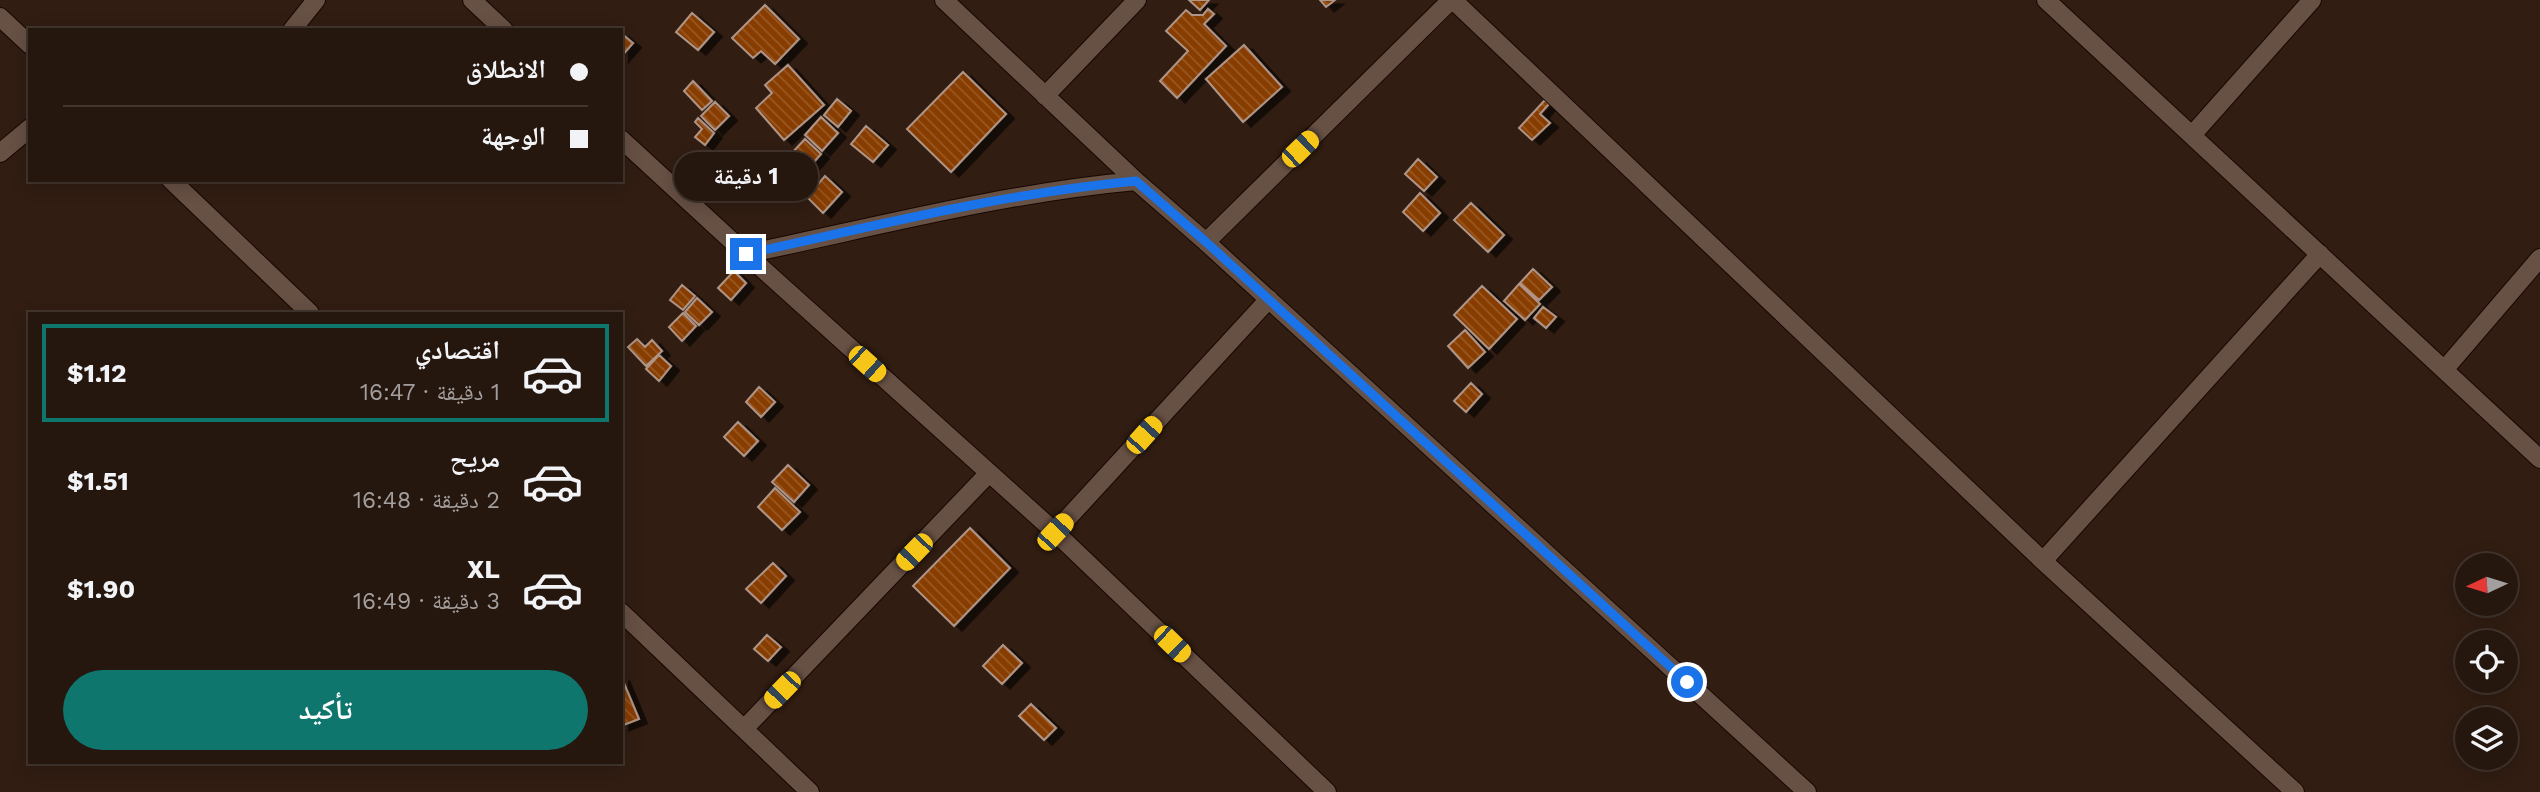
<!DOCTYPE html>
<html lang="ar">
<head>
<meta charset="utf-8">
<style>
  body { margin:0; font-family:"Work Sans","Noto Naskh Arabic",sans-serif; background:#31231c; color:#f1f3f6; direction:rtl; height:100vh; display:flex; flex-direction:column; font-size:26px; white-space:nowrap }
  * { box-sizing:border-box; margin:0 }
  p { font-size:23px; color:#a39f9e }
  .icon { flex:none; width:38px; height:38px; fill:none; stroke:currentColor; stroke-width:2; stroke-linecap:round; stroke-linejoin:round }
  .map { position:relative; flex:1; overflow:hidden; direction:ltr }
  .panel { position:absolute; left:28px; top:312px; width:595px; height:452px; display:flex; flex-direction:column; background:#25160e; border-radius:0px; box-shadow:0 4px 18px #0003,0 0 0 2px #42352e; direction:rtl }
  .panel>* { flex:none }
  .top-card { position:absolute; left:28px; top:28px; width:595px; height:154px; border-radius:0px; box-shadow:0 4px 18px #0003,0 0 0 2px #42352e; direction:rtl; display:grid; align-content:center; height:154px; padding:0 35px; background:#25160e }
  .needle { width:46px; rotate:266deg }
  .fabs { position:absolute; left:2455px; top:553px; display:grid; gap:14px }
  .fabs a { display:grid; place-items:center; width:63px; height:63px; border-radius:50%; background:#25160e; box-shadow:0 4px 18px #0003,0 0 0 2px #42352e; font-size:35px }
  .end { position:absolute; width:32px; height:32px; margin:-16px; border:9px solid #1a73e8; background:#fff; box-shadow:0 0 0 4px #fff }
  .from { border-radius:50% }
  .bubble { position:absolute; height:49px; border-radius:24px; background:#25160e; box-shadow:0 4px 18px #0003,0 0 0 2px #42352e; font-size:23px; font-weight:700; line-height:49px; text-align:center; direction:rtl }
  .car { position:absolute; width:21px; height:42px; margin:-21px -10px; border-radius:9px; box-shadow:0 0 5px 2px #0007; background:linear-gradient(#f5c518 24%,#345 0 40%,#f5c518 0 76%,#345 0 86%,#f5c518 0) }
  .top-card b { display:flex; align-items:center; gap:24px; height:66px; font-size:26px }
  .top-card b+b { border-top:2px solid #42352e }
  .top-card i { width:18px; height:18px; background:#f1f3f6 }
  ul { padding:12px 0 0; list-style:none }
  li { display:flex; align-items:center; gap:21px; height:98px; margin:0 14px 10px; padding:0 21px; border:4px solid transparent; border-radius:0px }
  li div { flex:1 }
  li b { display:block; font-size:26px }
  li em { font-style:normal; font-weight:700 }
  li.on { border-color:#0f766e }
  li>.icon { width:63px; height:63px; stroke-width:1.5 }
  .primary-button { display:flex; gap:14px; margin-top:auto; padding:14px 35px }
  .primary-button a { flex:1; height:80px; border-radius:42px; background:#0f766e; color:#fff; font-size:28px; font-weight:700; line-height:80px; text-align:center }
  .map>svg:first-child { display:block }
</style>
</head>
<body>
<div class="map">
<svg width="2540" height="792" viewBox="0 0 2540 792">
  <defs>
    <pattern id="building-back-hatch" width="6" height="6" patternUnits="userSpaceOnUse" patternTransform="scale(1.75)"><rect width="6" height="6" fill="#883c00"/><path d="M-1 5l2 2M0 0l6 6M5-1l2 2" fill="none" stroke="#995824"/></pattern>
    <filter id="shadow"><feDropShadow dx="8" dy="4.5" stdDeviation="0" flood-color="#0009"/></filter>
  </defs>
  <rect width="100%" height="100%" fill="#311d12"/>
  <path fill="url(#building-back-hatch)" stroke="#af9587" stroke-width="2" filter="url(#shadow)" d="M1189,0H1209L1200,10Z
    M1320,0H1335L1326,7Z
    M765,5L799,39L775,64L761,51L753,58L732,38Z
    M1208,9L1214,14L1204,24L1226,46L1177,98L1160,81L1188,51L1166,31L1186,10L1192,15H1203Z
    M692,13L714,32L698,50L676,32Z
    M621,33L633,43L621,57Z
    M1244,45L1282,87L1243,122L1206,79Z
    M788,65L824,105L784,140L756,108L772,93L765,85Z
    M963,72L1006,114L951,172L907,129Z
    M693,81L712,101L702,110L684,91Z
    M837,99L851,111L838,127L824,115Z
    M1545,100L1549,104L1540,114L1550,123L1532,140L1519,128Z
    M715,102L729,116L715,130L701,116Z
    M821,117L838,133L822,151L805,135Z
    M698,118L714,133L705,145L695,137L702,129L695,122Z
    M866,126L888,145L873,162L851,144Z
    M805,139L821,154L807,170L790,155Z
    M1418,159L1437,177L1424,191L1405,174Z
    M825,176L842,192L823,213L807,197Z
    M1420,193L1440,213L1423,231L1403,212Z
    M1471,203L1504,235L1488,252L1454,220Z
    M1533,269L1552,287L1539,300L1520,283Z
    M734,271L746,283L731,300L718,288Z
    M1519,284L1540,304L1525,320L1504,301Z
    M682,285L695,296L683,310L670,300Z
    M1482,286L1517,319L1489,349L1454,315Z
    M697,298L712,312L699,325L685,312Z
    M1543,307L1556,317L1546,328L1534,318Z
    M683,313L696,326L682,341L669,327Z
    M1465,330L1485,352L1468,368L1448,346Z
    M637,339L645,347L652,340L662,351L646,366L628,347Z
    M659,355L671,366L659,381L646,369Z
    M1471,383L1482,394L1466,412L1454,401Z
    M759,387L775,402L761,417L746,402Z
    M738,422L758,441L744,456L724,437Z
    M788,465L809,485L794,502L772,482Z
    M775,488L800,512L782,530L758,507Z
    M970,528L1010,568L954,626L913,586Z
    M773,563L786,576L761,603L746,589Z
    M767,635L781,647L768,661L754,649Z
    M1003,645L1022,663L1002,684L983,666Z
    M621,676L639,719L621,726Z
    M1031,704L1056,728L1044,740L1019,716Z"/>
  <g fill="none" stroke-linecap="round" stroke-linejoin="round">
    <defs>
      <path id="street" d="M472,0L504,30
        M944,0L1136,181L1206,242L1807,792
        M1453,0L2043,561L2295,792
        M2046,0L2540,459
        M0,17L30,45
        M292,30L316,0
        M1045,96L1137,0
        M2193,134L2312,0
        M621,139L746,254L1055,532L1327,792
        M0,153L30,128
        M171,180L310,313
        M1206,242L1451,0
        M746,254C875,227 1004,193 1136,181
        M2444,370L2540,258
        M1055,532L1269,299
        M2043,561L2320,254
        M621,612L810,792
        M744,729L989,473"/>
    </defs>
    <use href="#street" stroke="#180701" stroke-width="20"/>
    <use href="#street" stroke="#675044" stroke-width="18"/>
  </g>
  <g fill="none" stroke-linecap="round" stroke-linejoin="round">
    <path stroke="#1a73e8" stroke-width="9" d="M746,254C875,226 1004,193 1136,181L1206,242L1687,682"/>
  </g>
</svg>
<div class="fabs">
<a><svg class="needle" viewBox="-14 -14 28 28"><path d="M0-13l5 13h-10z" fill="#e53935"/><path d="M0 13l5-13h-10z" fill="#a39f9e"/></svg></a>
<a><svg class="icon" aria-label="locate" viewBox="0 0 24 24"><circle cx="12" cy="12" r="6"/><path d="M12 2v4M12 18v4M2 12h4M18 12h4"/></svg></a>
<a><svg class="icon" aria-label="layers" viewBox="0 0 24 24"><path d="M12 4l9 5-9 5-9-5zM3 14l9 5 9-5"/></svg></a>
</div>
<i class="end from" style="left:1687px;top:682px"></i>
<i class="end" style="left:746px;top:254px"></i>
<div class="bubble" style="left:674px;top:152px;width:144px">1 دقيقة</div>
<i class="car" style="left:1300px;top:149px;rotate:46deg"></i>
<i class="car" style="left:867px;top:364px;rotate:132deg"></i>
<i class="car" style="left:1144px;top:435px;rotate:42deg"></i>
<i class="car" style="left:1055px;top:532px;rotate:43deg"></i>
<i class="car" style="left:914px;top:552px;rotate:224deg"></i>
<i class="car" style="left:1172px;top:644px;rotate:134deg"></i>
<i class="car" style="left:782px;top:690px;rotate:224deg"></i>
<div class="top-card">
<b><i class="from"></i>الانطلاق</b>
<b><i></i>الوجهة</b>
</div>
<section class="panel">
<ul>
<li class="on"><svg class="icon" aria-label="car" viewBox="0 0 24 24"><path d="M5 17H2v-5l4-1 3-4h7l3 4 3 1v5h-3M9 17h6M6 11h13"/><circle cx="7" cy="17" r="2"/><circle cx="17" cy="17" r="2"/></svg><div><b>اقتصادي</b><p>1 دقيقة · 16:47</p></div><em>$1.12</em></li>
<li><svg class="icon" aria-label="car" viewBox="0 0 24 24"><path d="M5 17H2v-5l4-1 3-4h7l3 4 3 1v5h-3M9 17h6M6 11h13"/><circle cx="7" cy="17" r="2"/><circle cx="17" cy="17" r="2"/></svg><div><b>مريح</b><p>2 دقيقة · 16:48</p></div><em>$1.51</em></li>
<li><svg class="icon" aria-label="car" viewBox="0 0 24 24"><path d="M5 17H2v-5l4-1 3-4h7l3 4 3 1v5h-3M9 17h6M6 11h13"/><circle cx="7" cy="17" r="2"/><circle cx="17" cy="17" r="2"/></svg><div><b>XL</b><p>3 دقيقة · 16:49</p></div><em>$1.90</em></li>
</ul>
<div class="primary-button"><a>تأكيد</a></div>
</section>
</div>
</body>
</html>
